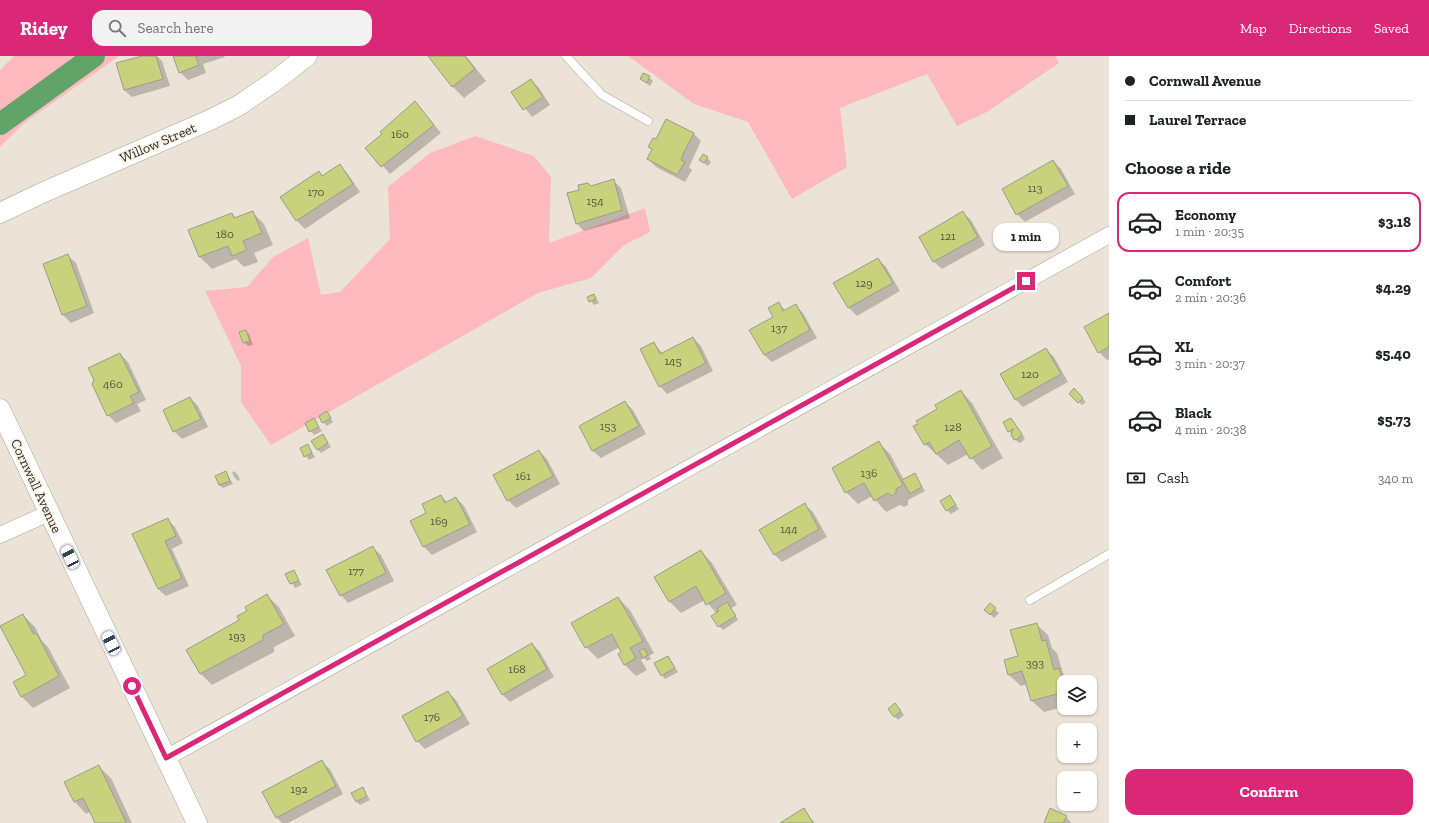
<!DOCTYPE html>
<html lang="en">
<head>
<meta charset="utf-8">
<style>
  body { margin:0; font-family:"Zilla Slab",serif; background:#f2f2f2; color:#202124; height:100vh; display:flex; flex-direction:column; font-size:15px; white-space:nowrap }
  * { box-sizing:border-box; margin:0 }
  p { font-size:13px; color:#757577 }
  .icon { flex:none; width:22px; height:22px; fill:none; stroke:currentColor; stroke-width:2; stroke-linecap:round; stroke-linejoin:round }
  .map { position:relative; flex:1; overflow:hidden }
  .drawer { display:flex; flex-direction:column; background:#fff; width:320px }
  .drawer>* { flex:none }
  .hud { display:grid; align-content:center; height:88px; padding:0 16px; background:#fff }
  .controls { position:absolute; left:1057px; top:619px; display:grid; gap:8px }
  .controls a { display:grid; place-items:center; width:40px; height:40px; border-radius:8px; background:#fff; box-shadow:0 1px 3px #0004; font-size:20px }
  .end { position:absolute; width:18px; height:18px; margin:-9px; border:5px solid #db2777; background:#fff; box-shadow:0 0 0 2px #fff }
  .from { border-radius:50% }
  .bubble { position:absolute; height:28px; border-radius:12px; background:#fff; box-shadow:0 1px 3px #0004; font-size:13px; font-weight:800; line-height:28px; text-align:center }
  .car { position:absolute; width:12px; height:24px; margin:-12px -6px; border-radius:5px; box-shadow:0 0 3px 1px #0007; background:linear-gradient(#fff 24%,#345 0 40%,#fff 0 76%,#345 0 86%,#fff 0) }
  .hud b { display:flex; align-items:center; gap:14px; height:38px; font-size:15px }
  .hud b+b { border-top:1px solid #e0e0e0 }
  .hud i { width:10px; height:10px; background:#202124 }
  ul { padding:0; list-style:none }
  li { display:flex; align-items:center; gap:12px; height:60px; margin:0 8px 6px; padding:0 8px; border:2px solid transparent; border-radius:12px }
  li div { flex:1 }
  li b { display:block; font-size:15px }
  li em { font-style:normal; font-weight:800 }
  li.on { border-color:#db2777 }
  li>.icon { width:36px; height:36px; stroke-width:1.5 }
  h2 { padding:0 16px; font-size:18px; line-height:48px }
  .pay { display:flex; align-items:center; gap:10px; height:44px; padding:0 16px; font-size:15px }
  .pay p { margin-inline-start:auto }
  .primary-button { display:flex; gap:8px; margin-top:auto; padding:8px 16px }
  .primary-button a { flex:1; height:46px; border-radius:12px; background:#db2777; color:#fff; font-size:16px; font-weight:800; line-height:46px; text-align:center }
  header { display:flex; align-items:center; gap:24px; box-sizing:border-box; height:56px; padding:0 20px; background:#db2777; color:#fff }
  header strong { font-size:19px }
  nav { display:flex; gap:22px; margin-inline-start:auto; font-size:14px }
  .search { width:280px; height:36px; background:#f2f2f2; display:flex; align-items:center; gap:10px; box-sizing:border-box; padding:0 14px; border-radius:12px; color:#757577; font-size:15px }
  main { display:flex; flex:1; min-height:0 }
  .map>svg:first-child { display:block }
</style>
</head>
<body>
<header>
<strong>Ridey</strong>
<div class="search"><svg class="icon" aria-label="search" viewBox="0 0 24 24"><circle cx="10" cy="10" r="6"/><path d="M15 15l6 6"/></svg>Search here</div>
<nav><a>Map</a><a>Directions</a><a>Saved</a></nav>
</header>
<main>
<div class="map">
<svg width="1109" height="767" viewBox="0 0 1109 767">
  <rect width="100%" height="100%" fill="#ebe3d6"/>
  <path fill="#feb9bd" d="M14,0H119L23,68L0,91V14Z
    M628,0H1056L1059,7L987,56L957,70L927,18L840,52L847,111L792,143L748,66L694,48Z
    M475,80L534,100L551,121L549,187L645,152L650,176L624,189L591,222L538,237L271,389L241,346V310L205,235L247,231L273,201L308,182L321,239L340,236L390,183L388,131L430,97Z"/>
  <path fill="#0003" d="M145,0H157L162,5L170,30L132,41L124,34Z
    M174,0H224L225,1L203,8L206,17L188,24L180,16Z
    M429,0H466L486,25L464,42L452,30Z
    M649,21L653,25L650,30L641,23Z
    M531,24L539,32L550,49L532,61L512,36Z
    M422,54L441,77L390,118L367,92L383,79Z
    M693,77L701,85L689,111L692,114L685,126L656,111L648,103L653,94L649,91L657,85Z
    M707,102L711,106L708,110L700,104Z
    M1053,105L1061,113L1075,138L1025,166L1017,158Z
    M340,109L347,117L360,136L305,173L297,165L281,141L318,116L323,120Z
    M614,125L621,132L630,162L584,175L577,168L591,131Z
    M252,156L264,168L273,189L254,197L258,206L244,211L236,203L212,213L200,201L189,174L232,158L236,162Z
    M963,157L971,164L985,189L942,213L934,206Z
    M68,200L76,207L94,257L71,267L63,259L44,208Z
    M878,203L886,211L900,235L857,260L849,252L835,227Z
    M594,239L599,247L594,249L588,241Z
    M778,247L786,255L795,249L803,257L817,282L772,306L764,299Z
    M1109,258V303L1107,304L1099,296Z
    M245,275L249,278L253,289L248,290L244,286Z
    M693,282L701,290L713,315L667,338L660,330L654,287L663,298Z
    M1046,293L1054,301L1068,326L1023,351L1015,343Z
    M120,298L128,306L146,344L137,348L141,355L116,367L108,359Z
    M1074,334L1086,346L1082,349L1070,338Z
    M961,335L972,347L1003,402L982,414L968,398L948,409L925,388L939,353Z
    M190,342L198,350L208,371L182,383L174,375Z
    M625,346L633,354L646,378L601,402L593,395L580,371Z
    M327,357L333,366L327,370L323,366Z
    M1011,363L1025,382L1022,386L1019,387L1015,383L1004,367Z
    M314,364L322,375L314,379L306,368Z
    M322,379L331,391L321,397L317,393Z
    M879,387L890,398L904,424L914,418L925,435L908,444V449L904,451L900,449L886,456L872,440L858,448L846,436L833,412Z
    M308,389L315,401L309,404L301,393Z
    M539,395L547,403L560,428L516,452L508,444Z
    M234,415L238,419L240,424L238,425L234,421L232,417Z
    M226,416L233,428L223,432L219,429Z
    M441,440L448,447L456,442L464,450L477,476L432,499L424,491L411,466L428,458Z
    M949,440L959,453L951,458L947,454Z
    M805,449L813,456L827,481L782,506L774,498Z
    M167,463L175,471L183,487L172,493L189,530L166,540L158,533Z
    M373,492L381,499L394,525L348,547L341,539Z
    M701,495L712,507L737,549L731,552L738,564L723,574L719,570L717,558L705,544L681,557L670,546Z
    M293,515L302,529L295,532L287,518Z
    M267,540L279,551L295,580L274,591V596L212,629L201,618L241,565Z
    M618,542L630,554L654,597L649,600L651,603L647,605L644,602L641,604L647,614L636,620L624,608L620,591L598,603L586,591Z
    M990,549L999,557L994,562L986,554Z
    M23,559L35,571L42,585L48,591L70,632L33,652L21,640L27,619Z
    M1036,568L1048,579L1052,592L1057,597L1063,617L1071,626H1064V651L1044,656L1032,645L1027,628L1021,630L1009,619Z
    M532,588L540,596L554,621L510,646L502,638Z
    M668,601L678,616L665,623L662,619Z
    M448,636L456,644L470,668L425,693L417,685L404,661Z
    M899,652L904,659L898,664L889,654Z
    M322,706L330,713L343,738L288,767H282L276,761Z
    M99,711L111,722L132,767H96L91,755L86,758L75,746L66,727Z
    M363,733L370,744L360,749L356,745Z
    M803,754L815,767H782Z
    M1066,761L1072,767H1045Z"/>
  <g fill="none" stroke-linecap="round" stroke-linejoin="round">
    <path stroke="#61a469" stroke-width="22" d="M0,68L94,0"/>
  </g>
  <path fill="#c8d17b" stroke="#9a9c8f" d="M142,0H156L163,23L124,34L116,7Z
    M173,0H198L196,1L199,9L179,17Z
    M428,0H465L475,13L452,31Z
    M643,17L650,20L647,27L640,23Z
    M531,23L543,41L523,54L511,36Z
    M415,45L434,69L381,111L365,92L382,78L380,76Z
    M666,63L694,77L684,96L681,104L685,106L677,119L647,103L652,93L648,91L653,82L656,83Z
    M703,98L708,101L704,107L699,104Z
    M1053,104L1068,130L1016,159L1002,133Z
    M340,108L353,128L296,165L280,141L319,115L322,120Z
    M614,123L622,154L576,168L567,137L579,134L578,129L588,127L591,130Z
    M253,155L262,177L243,185L247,194L232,200L228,190L199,201L188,174L232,157L234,162Z
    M963,155L978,181L933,206L919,181Z
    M68,198L87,250L62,259L43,208Z
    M878,202L893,227L848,252L833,227Z
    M594,238L596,243L589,246L587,241Z
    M779,246L783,255L796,248L810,274L764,299L749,274L773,261L768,252Z
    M1109,257V291L1098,297L1084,271Z
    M246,274L250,285L243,287L239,276Z
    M693,281L706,307L659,331L640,293L654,286L660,298Z
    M1046,292L1061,318L1015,344L1000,318Z
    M120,297L139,336L130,340L134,347L107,360L92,328L94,324L88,312Z
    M1074,332L1083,342L1078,347L1069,338Z
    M961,334L992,390L970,403L959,384L936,398L929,386L924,389L913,370L918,368L916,365L937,353L935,349Z
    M190,341L201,363L173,376L163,354Z
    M625,345L639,370L592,395L579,370Z
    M327,355L331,362L322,367L319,360Z
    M314,362L319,371L309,376L305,367Z
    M1011,362L1022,378L1018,383L1014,384L1011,379L1013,373L1008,376L1003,366Z
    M323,378L328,387L317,394L311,385Z
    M879,385L903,429L896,433V437L892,440L888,437L874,445L864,427L845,437L832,412Z
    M308,388L312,397L304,401L300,392Z
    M539,394L553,420L507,445L493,419Z
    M226,415L230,425L219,429L215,420Z
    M915,417L922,431L910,438L902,424Z
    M441,439L445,447L456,441L470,468L423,491L410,465L426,457L422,448Z
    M950,439L956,449L946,455L940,445Z
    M805,447L819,473L774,499L759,474Z
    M168,462L176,480L165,485L182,522L158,533L132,478Z
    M373,490L386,517L340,540L326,514Z
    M701,494L726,537L706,549L696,530L669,546L654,521Z
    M294,514L299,525L290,528L285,518Z
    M267,538L284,568L263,579V584L200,618L186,594L239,564L237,560L247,555L245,551Z
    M618,541L643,585L630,592L636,602L624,609L618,598L621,596L612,578L585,592L571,567Z
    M727,546L736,560L718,571L711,560L719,555L717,552Z
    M990,547L996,552L990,559L984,554Z
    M23,558L33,577L37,578L59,620L21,641L13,626L26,619L0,570Z
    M1037,567L1042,585L1046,584L1054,614L1059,612L1064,628V636L1031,645L1022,615L1008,619L1004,604L1018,600L1010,574Z
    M532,587L547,613L502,639L487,613Z
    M644,592L648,599L643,602L639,595Z
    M668,600L675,612L661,620L654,607Z
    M448,635L463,660L416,686L402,660Z
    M895,647L901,655L894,661L888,653Z
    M322,704L336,730L276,762L262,736Z
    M99,709L126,766V767H95L83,742L74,746L64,726Z
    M363,731L367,740L356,746L351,737Z
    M804,752L813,767H780Z
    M1050,752L1067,760L1063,767H1044Z"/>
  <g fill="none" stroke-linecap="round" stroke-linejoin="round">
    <defs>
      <path id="service" d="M566,0L602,39L648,65
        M1030,544L1109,498"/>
      <path id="minor" d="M0,479L49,457
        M166,702L1109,179"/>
      <path id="tertiary" d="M0,157L44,136L210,64L238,50L272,27L307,0
        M0,353L197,767"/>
    </defs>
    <use href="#service" stroke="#aca599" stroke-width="9"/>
    <use href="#minor" stroke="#aca599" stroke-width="17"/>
    <use href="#tertiary" stroke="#aca599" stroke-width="21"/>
    <use href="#service" stroke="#fff" stroke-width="8"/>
    <use href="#minor" stroke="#fff" stroke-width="16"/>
    <use href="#tertiary" stroke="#fff" stroke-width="20"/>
  </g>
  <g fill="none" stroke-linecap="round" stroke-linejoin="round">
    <path stroke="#db2777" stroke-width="5" d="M132,630L166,702L1026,225"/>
  </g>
  <g text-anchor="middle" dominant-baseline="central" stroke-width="3" stroke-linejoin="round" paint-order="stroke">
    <g font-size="12" fill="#57573e">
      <text x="400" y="78">160</text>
      <text x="1035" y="132">113</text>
      <text x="316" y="136">170</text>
      <text x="595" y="145">154</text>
      <text x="225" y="178">180</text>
      <text x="948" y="180">121</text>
      <text x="864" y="227">129</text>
      <text x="779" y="272">137</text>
      <text x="673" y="305">145</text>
      <text x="1030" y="318">120</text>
      <text x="113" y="328">460</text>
      <text x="608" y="370">153</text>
      <text x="953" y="371">128</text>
      <text x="869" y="417">136</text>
      <text x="523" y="420">161</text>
      <text x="439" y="465">169</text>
      <text x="789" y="473">144</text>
      <text x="356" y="515">177</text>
      <text x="237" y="580">193</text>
      <text x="1035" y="607">393</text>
      <text x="517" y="613">168</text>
      <text x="432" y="661">176</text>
      <text x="299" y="733">192</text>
    </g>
    <g font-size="14" fill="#312e29" stroke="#f8f1e4">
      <text transform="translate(158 87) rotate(-23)">Willow Street</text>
      <text transform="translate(36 430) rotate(65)">Cornwall Avenue</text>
    </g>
  </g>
</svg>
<div class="controls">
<a><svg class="icon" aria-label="layers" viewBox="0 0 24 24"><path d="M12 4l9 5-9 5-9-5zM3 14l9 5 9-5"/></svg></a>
<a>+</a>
<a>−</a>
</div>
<i class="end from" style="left:132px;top:630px"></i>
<i class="end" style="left:1026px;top:225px"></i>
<div class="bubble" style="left:993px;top:167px;width:66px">1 min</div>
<i class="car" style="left:70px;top:501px;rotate:334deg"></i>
<i class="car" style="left:111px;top:587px;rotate:334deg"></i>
</div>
<section class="drawer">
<div class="hud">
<b><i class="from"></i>Cornwall Avenue</b>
<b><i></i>Laurel Terrace</b>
</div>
<h2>Choose a ride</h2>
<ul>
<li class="on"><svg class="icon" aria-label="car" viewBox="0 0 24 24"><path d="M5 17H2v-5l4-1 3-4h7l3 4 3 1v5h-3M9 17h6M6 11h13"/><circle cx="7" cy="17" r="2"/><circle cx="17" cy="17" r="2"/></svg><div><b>Economy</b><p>1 min · 20:35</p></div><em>$3.18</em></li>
<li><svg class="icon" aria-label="car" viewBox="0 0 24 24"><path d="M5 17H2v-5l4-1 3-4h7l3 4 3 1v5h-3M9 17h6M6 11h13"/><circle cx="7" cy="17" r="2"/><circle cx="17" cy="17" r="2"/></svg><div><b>Comfort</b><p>2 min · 20:36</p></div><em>$4.29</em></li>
<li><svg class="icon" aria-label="car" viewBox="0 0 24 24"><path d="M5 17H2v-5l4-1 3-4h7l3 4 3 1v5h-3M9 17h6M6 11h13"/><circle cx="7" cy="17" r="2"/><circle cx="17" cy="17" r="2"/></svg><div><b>XL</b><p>3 min · 20:37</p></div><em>$5.40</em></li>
<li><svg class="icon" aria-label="car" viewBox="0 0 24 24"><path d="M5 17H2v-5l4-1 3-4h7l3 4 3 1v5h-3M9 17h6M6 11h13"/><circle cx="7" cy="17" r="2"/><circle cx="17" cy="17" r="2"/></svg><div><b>Black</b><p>4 min · 20:38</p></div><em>$5.73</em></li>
</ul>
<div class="pay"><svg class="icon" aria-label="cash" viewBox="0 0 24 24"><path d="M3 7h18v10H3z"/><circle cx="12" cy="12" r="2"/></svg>Cash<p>340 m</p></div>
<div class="primary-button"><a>Confirm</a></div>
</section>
</main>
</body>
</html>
